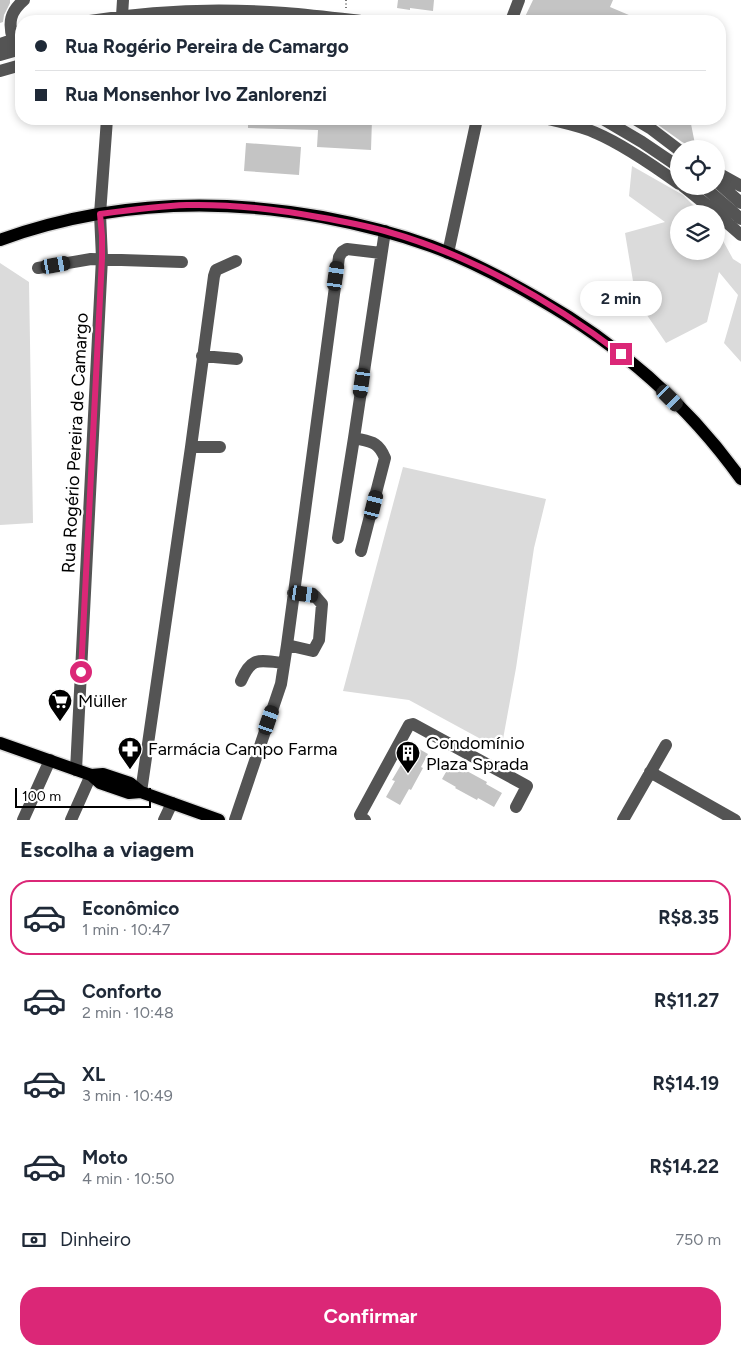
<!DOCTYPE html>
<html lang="pt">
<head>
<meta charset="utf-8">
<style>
  body { margin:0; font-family:Figtree,sans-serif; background:#f2f2f3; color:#1f2937; height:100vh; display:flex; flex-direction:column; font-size:19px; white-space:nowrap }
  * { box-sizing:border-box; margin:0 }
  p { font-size:16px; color:#747a83 }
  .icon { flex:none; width:28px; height:28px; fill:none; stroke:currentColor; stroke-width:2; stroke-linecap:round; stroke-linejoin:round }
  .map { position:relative; height:820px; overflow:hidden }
  .details { display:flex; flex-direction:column; background:#fff; flex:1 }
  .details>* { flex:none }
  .banner { position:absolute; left:15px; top:15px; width:711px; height:110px; border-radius:20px; box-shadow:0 2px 8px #0003; display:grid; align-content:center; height:110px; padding:0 20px; background:#fff }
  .tools { position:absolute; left:670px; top:140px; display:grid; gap:10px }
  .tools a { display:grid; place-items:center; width:55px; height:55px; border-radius:50%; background:#fff; box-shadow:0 2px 8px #0003; font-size:25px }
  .scale { position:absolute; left:15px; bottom:12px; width:136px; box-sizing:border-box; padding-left:5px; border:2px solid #000; border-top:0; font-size:14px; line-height:18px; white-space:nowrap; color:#000; -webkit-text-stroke:4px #fff; paint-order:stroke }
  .end { position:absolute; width:22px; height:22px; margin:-11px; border:6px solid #db2777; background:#fff; box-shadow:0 0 0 2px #fff }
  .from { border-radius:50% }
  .bubble { position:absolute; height:35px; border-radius:18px; background:#fff; box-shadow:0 2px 8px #0003; font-size:16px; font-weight:700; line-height:35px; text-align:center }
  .car { position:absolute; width:15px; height:30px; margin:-15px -8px; border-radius:6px; box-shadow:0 0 4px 1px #0007; background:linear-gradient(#222 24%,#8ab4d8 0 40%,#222 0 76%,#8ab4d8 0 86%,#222 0) }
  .banner b { display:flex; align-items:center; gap:18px; height:48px; font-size:19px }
  .banner b+b { border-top:1px solid #e0e1e3 }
  .banner i { width:12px; height:12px; background:#1f2937 }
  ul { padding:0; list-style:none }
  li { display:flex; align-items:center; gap:15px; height:75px; margin:0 10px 8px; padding:0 10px; border:2px solid transparent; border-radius:20px }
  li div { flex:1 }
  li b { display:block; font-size:19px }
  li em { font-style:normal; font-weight:700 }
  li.current { border-color:#db2777 }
  li>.icon { width:45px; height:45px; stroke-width:1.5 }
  h2 { padding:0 20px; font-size:22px; line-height:60px }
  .pay { display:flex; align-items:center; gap:12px; height:55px; padding:0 20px; font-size:19px }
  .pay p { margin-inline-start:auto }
  .button { display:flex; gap:10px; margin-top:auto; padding:10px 20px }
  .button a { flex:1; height:58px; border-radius:20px; background:#db2777; color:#fff; font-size:20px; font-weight:700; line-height:58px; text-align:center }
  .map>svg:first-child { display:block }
</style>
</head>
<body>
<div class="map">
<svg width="741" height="820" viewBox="0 0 741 820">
  <rect width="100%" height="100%" fill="#fff"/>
  <path fill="#dbdbdb" d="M632,166L683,195L702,214H679V251H716V228L733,259L741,264V362L724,343L738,295L719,272L707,322L666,343L636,299L625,233L665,222L629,196Z
    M0,263L29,282L33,523L0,525Z
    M403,467L546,499L534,548L516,668L501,750L409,700L343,691Z"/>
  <path fill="#c4c4c4" d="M0,0H10V3L4,15L3,22L0,23Z
    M398,0H434L433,11L410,8V10L397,8Z
    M533,0H613L610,7L643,21H523Z
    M248,119H372L371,150L317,147L318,130L248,128Z
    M650,119H690L696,149L682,142Z
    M246,143L301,147L299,175L244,171Z
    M414,746L428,754L421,767L423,768L411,790L409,789L400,805L386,797L395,781L392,780L405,758L406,759Z
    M450,765L464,772L465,770L487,782L486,784L502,793L494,807L478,798L477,800L455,788L456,787L442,779Z"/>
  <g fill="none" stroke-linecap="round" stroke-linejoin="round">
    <defs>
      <path id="major" d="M0,240C105,202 212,197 322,217C359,224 395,233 431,246C469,260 505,279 539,299C618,344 688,405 741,479
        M0,743L91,775L100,783L129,793L141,792
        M91,775L103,774L130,783L141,792L219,820"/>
    </defs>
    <use href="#major" stroke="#dbdbdb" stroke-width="15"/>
    <path stroke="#767676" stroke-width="2" stroke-dasharray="1 2.5" stroke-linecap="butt" d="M346,8V0"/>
    <path stroke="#545454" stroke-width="12" d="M122,16L123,0
      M90,21C155,10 219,8 285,13C310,15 335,18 361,21
      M511,21L519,0
      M13,40C8,22 10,12 24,0
      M0,44L21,37
      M0,55L21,49
      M0,71L21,65
      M548,119C564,123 581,126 596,133C624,145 654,166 679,184
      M603,119L642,142L679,167
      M635,119L650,128L679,150
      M716,172L741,186
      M716,181L741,203
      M683,186L709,207L741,235
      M703,186L741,219
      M448,253L477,119
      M38,268L91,259L182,262
      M202,356L237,359
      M354,438C371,442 378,441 385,458L361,551
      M191,447H220
      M338,538L354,438L385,231
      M287,645L313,651L319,640L322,604L315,596L293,593
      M241,681C252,655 260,661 284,663
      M76,770L102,258L100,214L107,119
      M650,772L735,820
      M141,792L191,447L214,276L216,270L236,261
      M23,820L50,760
      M71,820L91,775
      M164,820L172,803
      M235,820L281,684L287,645L339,257L342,252L347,249L381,253
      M365,820L362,818L360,815L409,725L413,724L527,786L516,807
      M623,820L666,745"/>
    <use href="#major" stroke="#000" stroke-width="12"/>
  </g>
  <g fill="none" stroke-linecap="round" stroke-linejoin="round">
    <path stroke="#db2777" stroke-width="6" d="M81,672L102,258V236L100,214C129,210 158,206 187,205C231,204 275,209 318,217C341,221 363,225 385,231C471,255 550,300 621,354"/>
  </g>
  <defs>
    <symbol id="supermarket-pin" viewBox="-11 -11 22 30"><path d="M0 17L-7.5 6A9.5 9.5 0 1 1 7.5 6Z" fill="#000" stroke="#fff"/><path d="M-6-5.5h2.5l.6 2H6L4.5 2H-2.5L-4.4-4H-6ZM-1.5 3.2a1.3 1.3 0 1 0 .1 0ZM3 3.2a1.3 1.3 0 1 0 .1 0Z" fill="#fff"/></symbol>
    <symbol id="pharmacy-pin" viewBox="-11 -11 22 30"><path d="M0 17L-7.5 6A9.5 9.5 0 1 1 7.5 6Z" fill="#000" stroke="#fff"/><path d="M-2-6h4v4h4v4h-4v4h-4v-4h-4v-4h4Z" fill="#fff"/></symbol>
    <symbol id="building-pin" viewBox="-11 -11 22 30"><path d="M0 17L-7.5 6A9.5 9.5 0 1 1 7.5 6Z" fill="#000" stroke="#fff"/><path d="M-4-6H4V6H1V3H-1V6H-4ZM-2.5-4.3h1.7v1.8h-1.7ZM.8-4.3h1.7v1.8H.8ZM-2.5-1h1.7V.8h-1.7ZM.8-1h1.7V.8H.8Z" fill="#fff"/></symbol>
  </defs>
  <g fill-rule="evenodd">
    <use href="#supermarket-pin" x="46" y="687" width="28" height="38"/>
    <use href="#pharmacy-pin" x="116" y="735" width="28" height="38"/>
    <use href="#building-pin" x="394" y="739" width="28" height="38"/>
  </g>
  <g text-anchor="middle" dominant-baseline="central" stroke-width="4.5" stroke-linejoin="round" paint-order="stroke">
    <g font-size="18" fill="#000" stroke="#fff">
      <text transform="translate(75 443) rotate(-87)">Rua Rogério Pereira de Camargo</text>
    </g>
    <g font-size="18" fill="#000" stroke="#fff" text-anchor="start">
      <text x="78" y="701">Müller</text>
      <text x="426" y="743">Condomínio<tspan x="426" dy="21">Plaza Sprada</tspan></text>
      <text x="148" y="749">Farmácia Campo Farma</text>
    </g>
  </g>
</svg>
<div class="tools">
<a><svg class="icon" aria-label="locate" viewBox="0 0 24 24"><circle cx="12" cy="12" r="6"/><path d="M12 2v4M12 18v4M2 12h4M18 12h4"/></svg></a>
<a><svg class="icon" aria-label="layers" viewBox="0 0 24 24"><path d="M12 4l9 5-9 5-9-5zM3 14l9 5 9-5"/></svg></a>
</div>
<div class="scale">100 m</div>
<i class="end from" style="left:81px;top:672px"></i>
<i class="end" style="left:621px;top:354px"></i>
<div class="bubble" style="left:580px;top:281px;width:82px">2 min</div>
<i class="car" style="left:56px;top:265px;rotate:80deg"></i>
<i class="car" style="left:336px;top:276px;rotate:8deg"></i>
<i class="car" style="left:362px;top:383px;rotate:188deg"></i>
<i class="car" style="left:670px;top:398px;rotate:135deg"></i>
<i class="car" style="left:374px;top:505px;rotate:14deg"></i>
<i class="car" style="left:304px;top:594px;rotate:98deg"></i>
<i class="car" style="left:269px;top:720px;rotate:19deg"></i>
<div class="banner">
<b><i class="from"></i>Rua Rogério Pereira de Camargo</b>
<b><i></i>Rua Monsenhor Ivo Zanlorenzi</b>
</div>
</div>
<section class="details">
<h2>Escolha a viagem</h2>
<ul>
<li class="current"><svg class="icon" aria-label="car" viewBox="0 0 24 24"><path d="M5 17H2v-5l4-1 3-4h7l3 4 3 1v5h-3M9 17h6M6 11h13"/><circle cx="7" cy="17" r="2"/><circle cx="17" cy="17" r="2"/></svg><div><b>Econômico</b><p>1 min · 10:47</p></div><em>R$8.35</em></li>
<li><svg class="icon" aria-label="car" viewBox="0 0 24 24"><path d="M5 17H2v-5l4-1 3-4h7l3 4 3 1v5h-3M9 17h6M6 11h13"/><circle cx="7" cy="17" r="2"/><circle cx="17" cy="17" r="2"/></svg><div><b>Conforto</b><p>2 min · 10:48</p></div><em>R$11.27</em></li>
<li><svg class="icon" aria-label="car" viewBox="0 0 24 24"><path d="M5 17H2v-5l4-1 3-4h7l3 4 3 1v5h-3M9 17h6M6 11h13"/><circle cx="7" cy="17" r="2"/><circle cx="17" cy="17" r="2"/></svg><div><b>XL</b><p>3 min · 10:49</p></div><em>R$14.19</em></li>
<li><svg class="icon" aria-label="car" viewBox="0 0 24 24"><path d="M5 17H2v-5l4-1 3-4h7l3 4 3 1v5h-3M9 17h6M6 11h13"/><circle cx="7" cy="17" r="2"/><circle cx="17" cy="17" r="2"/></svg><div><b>Moto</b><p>4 min · 10:50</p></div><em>R$14.22</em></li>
</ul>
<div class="pay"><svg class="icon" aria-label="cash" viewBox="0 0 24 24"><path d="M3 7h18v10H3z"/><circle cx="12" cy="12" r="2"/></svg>Dinheiro<p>750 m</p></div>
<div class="button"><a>Confirmar</a></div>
</section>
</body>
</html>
